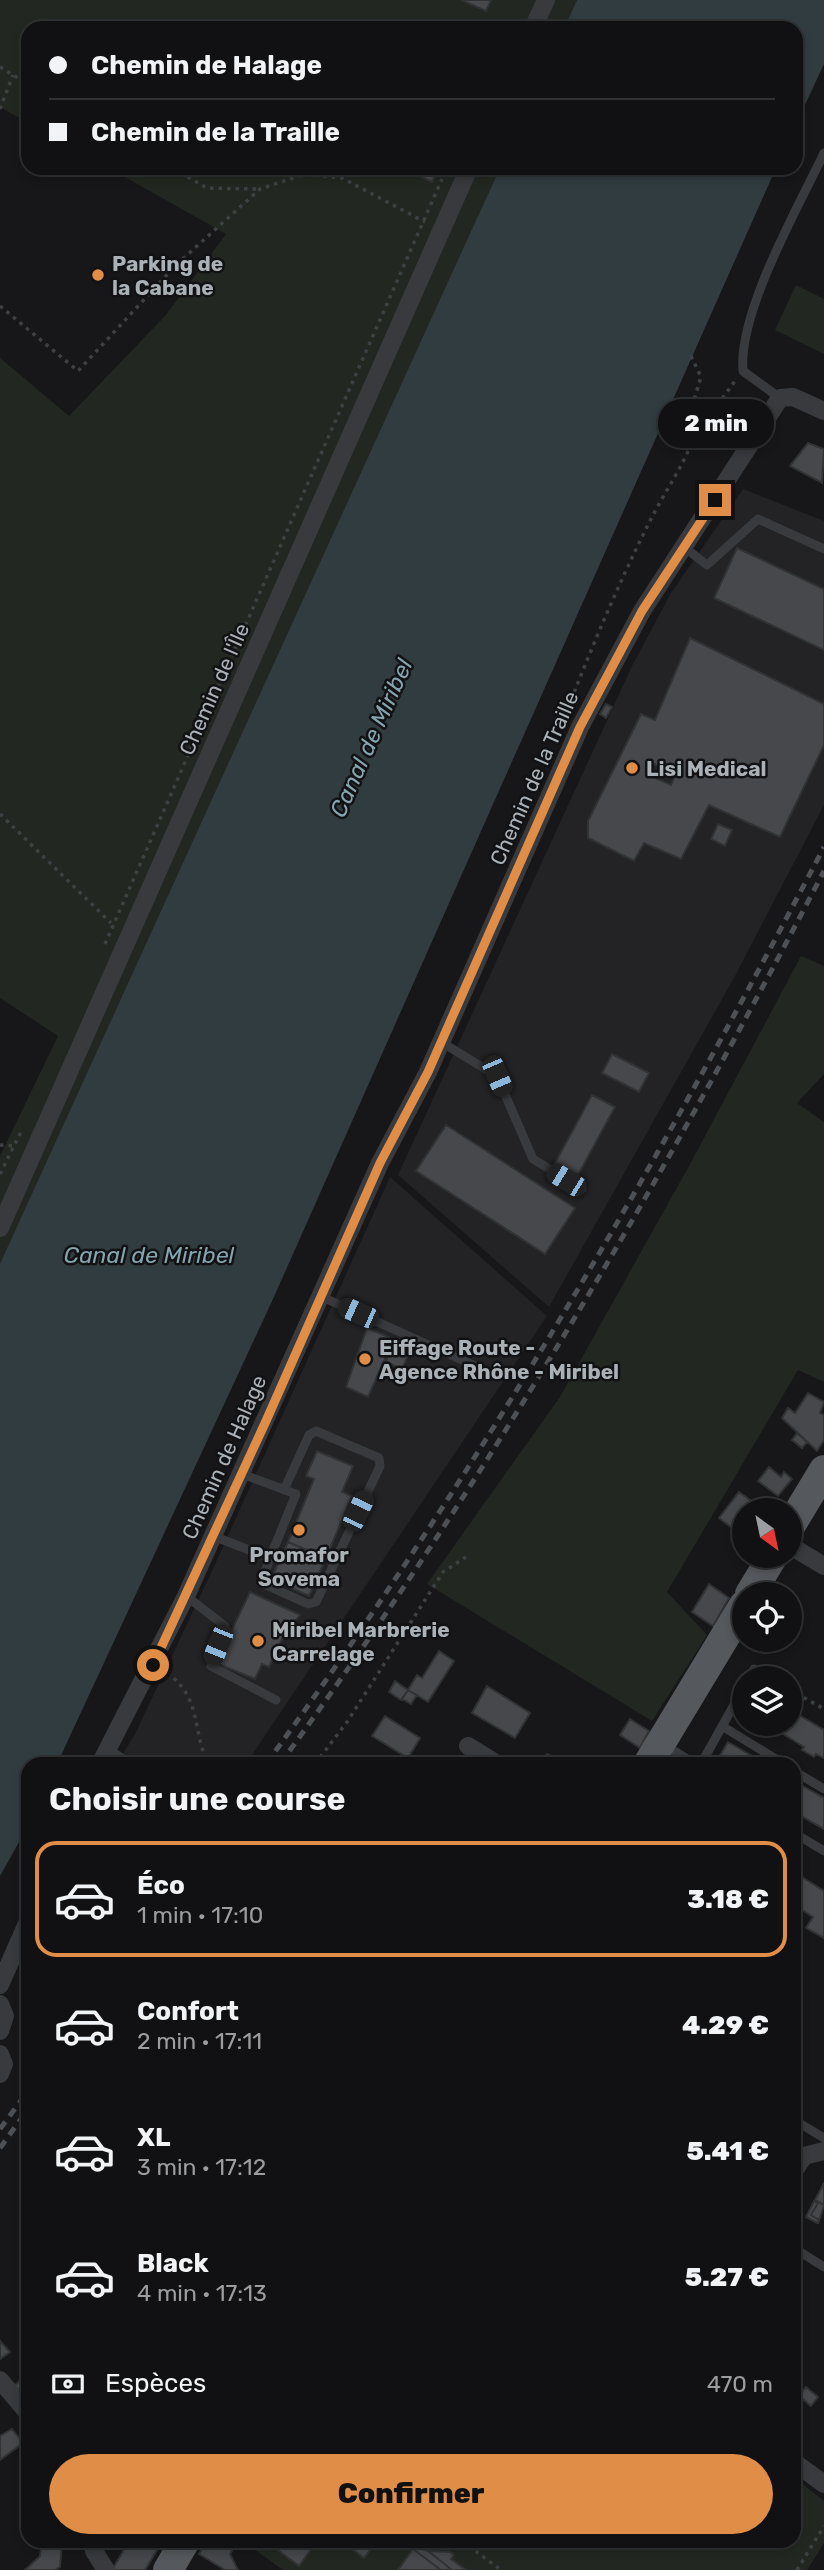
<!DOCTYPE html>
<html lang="fr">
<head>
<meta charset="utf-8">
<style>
  body { margin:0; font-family:Rubik,sans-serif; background:#1e1f21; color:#f1f3f6; height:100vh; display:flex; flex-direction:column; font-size:26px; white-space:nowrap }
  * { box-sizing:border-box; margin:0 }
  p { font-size:23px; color:#9c9da0 }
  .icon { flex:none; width:38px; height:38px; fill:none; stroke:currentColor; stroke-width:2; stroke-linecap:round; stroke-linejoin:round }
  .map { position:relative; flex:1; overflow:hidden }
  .drawer { position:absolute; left:21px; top:1757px; width:780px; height:791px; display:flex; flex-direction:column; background:#111113; border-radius:21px; box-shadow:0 4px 10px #0003,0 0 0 2px #303133 }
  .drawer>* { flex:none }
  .banner { position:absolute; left:21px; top:21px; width:782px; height:154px; border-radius:21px; box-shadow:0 4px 10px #0003,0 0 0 2px #303133; display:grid; align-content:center; height:154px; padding:0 28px; background:#111113 }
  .needle { width:46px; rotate:147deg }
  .fabs { position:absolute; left:732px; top:1498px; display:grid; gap:14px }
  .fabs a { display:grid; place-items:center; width:70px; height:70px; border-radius:50%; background:#111113; box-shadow:0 4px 10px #0003,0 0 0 2px #303133; font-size:35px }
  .end { position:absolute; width:32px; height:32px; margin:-16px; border:9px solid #e08e47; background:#111; box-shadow:0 0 0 4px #111 }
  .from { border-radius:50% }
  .bubble { position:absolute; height:49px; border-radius:24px; background:#111113; box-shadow:0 4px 10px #0003,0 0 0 2px #303133; font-size:23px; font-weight:800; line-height:49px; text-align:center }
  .car { position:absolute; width:21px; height:42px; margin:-21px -10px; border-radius:9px; box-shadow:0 0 5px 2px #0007; background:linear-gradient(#222 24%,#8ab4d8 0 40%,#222 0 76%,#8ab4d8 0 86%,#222 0) }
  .banner b { display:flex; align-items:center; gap:24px; height:66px; font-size:26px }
  .banner b+b { border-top:2px solid #303133 }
  .banner i { width:18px; height:18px; background:#f1f3f6 }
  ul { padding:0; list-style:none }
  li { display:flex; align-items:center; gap:21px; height:116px; margin:0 14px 10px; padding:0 14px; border:4px solid transparent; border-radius:21px }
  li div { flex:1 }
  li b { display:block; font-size:26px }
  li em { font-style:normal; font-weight:800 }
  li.active { border-color:#e08e47 }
  li>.icon { width:63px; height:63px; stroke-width:1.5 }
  h2 { padding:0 28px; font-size:32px; line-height:84px }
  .pay { display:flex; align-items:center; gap:18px; height:77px; padding:0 28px; font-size:26px }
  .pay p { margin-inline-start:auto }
  .action { display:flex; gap:14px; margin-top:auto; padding:14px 28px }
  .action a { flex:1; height:80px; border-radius:42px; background:#e08e47; color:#111; font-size:28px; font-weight:800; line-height:80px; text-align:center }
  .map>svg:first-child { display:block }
</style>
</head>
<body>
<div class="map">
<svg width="824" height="2570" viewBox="0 0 824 2570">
  <rect width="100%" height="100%" fill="#171719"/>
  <path fill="#232325" d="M743,489L824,521V805L735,976L549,1307L398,1175L633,664L671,593Z
    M390,1177L547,1316L246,1764H117L135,1734L212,1571Z"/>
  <path fill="#222821" d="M0,0H577L564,28H28V123L0,107Z
    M109,168H500L0,1285V1156L58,1036L0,998V358L69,416L165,316L226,234Z
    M796,285L824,299V354L775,330Z
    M801,956L824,966V1074L797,1103L824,1122V1382L798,1370L667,1592L707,1635L652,1721L427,1584L560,1397L689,1166Z
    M795,2478L824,2501V2543L807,2570H283L243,2541H794Z"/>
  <path fill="#313c40" d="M577,0H824V64L796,124V28H564Z
    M500,168H776L273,1299L57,1764H28V1826L0,1876V1264Z"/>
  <path fill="#46484b" stroke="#313234" stroke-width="2" fill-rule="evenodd" d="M461,0H491L486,11Z
    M425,168H439L432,182L421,177Z
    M808,443L824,449L822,483L790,466Z
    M737,548L824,589V650L714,598Z
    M690,638L824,704V745L780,837L709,805L681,859L644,843L634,861L588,838V821L641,714L655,720ZM652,763L676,774L671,785L647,774Z
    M606,704L612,707L606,718L600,714Z
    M718,824L732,830L725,846L711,839Z
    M612,1054L649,1073L639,1092L602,1073Z
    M592,1095L615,1107L578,1175L555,1163Z
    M446,1125L575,1208L545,1254L416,1171Z
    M367,1328L391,1338L388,1344L394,1346L397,1338L413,1344L402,1369L386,1362L388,1356L384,1354L385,1359L368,1397L346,1387Z
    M808,1393L824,1402L820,1413L824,1415V1440L817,1451L782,1418L788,1408L795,1413Z
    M797,1433L807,1442L802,1448L792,1440Z
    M317,1451L353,1466L342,1492L352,1496L326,1558L288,1542L314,1479L306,1476Z
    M769,1467L781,1477L784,1472L792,1479L778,1496L758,1481Z
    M739,1492L764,1510H744V1537L719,1518Z
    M288,1542L326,1558L309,1596L271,1579Z
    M709,1584L729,1598L713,1626L692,1612Z
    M250,1592L300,1615L283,1637L269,1667L262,1664L255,1679L216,1663Z
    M439,1651L454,1661L428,1702L408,1690L417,1675L422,1678Z
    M395,1681L408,1690L401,1700L389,1692Z
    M487,1686L530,1713L515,1738L472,1713Z
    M408,1690L417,1695L411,1704L402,1699Z
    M789,1709L824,1730V1758L816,1754L814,1757L802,1750L804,1747L772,1727L770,1730L759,1724H789Z
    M385,1716L420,1738L408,1758L372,1736Z
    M630,1719L649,1731L640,1748L620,1735Z
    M728,1742L766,1764H715Z
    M547,1754L555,1758L551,1764L541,1763Z
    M794,1781L824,1798V1829L794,1812Z
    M794,1872L824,1891V1938L806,1928L813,1917L794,1905Z
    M824,2183V2205L815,2200Z
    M815,2200L824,2205L818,2224L819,2220L811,2215L818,2203Z
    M814,2201L818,2203L811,2215L819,2220L817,2223L806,2217Z
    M0,2341L10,2352L0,2359Z
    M28,2374V2401L14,2386Z
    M806,2387L818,2397L811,2406L799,2396Z
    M12,2429L23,2443L0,2460V2436Z
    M42,2541H62L60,2567L55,2570H25L40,2556Z
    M129,2541H153L160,2545L145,2570H112Z
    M207,2541H238L230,2554L238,2570H225L199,2554Z
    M280,2541H317L299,2566L275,2548Z
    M341,2541H377L364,2558Z
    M415,2547L428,2551L452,2570H441L413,2549Z
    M413,2549L441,2570H398Z
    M428,2551L450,2552L454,2555L451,2559L466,2570H452Z"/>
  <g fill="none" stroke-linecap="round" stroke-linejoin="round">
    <path stroke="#3e4144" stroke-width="3.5" stroke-dasharray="3.5 5" stroke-linecap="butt" d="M0,67L28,84
      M0,109L13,75
      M173,168L207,188L258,189
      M0,306L78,371L176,265L260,189L305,174L342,178L425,222
      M691,356L701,377L686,426L694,437L735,381
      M568,708C593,644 620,580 651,519C665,491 683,467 694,437
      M0,814L111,923
      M105,944L442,179
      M0,1145L15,1146
      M0,1174L22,1130
      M167,1673C202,1698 192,1730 208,1764
      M789,1689L824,1709
      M315,1764L347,1722L443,1572L466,1557
      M462,2541L501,2570
      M797,2570L824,2526"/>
    <path stroke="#383a3d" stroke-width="9" d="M780,398L743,371C738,312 798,208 824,153
      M684,547L707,565L758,519L824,549
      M441,1042L497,1076L533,1159L582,1189
      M320,1296L473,1365
      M213,1536L270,1558L296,1494L242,1474
      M270,1558L263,1578L266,1585L308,1604L316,1602L380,1466L379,1458L316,1431L309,1435L284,1490
      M186,1596L225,1626L211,1666L276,1700
      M749,1678L754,1669
      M722,1726L784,1764
      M665,1745L695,1764
      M108,1749L131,1764
      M701,1764L744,1687
      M794,1771L824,1789
      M794,1833L824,1851
      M794,2120L824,2138
      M794,2248L824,2267"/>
    <path stroke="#383a3d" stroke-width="18" d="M533,28L546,0
      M0,1228L469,168
      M789,1545L824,1566
      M468,1746L497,1764
      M100,1764L186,1596L380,1163L428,1072L580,727L642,611L780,398L793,397L824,411
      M0,1985L28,1921
      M0,2004L5,2016L0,2031
      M0,2054L4,2064L0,2074
      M794,2171L804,2156L824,2151
      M0,2380L28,2413
      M794,2462L824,2484
      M93,2541L94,2551L106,2570"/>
    <path stroke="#55585c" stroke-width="30" d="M789,1528L824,1470
      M750,1594L773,1556
      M648,1764L744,1605
      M168,2570L185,2541"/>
    <path stroke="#4d5054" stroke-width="5" stroke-dasharray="9 7" stroke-linecap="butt" d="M266,1764C477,1475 658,1164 824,847
      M280,1764C485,1483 663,1180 824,871
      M0,2129L28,2091
      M0,2148L28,2109"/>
  </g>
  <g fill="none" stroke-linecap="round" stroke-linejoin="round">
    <path stroke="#e08e47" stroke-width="9" d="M153,1665L266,1421L380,1163L428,1072L580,727L642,611L715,500"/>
  </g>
  <g fill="#e08e47" stroke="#121214" stroke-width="2.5">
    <circle cx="98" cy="275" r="7"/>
    <circle cx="632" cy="768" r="7"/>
    <circle cx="365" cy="1359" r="7"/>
    <circle cx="299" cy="1530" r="7"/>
    <circle cx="258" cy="1641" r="7"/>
  </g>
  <g text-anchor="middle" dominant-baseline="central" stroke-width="5" stroke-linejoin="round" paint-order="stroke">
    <g font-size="21" font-weight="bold" fill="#aab1b7" stroke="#121214" text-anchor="start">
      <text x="112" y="263">Parking de<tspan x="112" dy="24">la Cabane</tspan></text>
      <text x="646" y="768">Lisi Medical</text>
      <text x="379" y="1347">Eiffage Route -<tspan x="379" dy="24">Agence Rhône - Miribel</tspan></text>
      <text x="299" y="1554" text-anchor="middle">Promafor<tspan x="299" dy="24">Sovema</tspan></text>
      <text x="272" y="1629">Miribel Marbrerie<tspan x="272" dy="24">Carrelage</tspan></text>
    </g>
    <g font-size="21" fill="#aab1b7" stroke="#121214">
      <text transform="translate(214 689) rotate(-66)">Chemin de l'Île</text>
      <text transform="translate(534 778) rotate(-66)">Chemin de la Traille</text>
      <text transform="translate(224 1457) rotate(-66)">Chemin de Halage</text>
    </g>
    <g font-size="23" font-style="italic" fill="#85a4af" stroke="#121214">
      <text transform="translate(371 738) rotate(-66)">Canal de Miribel</text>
      <text x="149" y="1255">Canal de Miribel</text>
    </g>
  </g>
</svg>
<div class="fabs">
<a><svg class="needle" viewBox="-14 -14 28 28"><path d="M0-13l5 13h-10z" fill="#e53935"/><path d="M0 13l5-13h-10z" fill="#9c9da0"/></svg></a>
<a><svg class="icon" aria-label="locate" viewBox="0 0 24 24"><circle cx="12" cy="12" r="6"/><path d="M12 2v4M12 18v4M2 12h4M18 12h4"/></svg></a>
<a><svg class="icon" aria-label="layers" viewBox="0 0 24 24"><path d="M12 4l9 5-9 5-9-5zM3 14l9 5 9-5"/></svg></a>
</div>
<i class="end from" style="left:153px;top:1665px"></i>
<i class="end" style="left:715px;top:500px"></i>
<div class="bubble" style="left:658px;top:399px;width:116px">2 min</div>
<i class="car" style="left:497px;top:1076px;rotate:157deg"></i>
<i class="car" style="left:566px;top:1180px;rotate:302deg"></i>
<i class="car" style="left:358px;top:1313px;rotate:294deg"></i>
<i class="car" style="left:358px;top:1511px;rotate:25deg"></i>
<i class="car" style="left:218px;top:1645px;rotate:202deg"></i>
<div class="banner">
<b><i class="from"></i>Chemin de Halage</b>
<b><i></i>Chemin de la Traille</b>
</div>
<section class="drawer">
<h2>Choisir une course</h2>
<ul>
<li class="active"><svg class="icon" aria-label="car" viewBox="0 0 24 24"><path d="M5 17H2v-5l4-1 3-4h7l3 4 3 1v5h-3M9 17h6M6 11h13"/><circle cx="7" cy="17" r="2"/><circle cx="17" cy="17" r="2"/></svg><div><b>Éco</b><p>1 min · 17:10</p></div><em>3.18 €</em></li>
<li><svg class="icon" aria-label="car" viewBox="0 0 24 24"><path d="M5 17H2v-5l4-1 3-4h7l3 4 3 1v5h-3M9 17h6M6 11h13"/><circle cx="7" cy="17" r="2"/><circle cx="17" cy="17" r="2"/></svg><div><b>Confort</b><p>2 min · 17:11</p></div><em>4.29 €</em></li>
<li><svg class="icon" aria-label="car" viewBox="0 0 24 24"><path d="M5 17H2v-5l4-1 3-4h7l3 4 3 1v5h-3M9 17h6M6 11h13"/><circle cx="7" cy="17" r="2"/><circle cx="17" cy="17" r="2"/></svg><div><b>XL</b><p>3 min · 17:12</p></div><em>5.41 €</em></li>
<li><svg class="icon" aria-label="car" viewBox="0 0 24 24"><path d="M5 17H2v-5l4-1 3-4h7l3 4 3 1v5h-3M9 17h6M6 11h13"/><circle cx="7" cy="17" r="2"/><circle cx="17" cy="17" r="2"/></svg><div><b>Black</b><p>4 min · 17:13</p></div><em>5.27 €</em></li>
</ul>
<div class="pay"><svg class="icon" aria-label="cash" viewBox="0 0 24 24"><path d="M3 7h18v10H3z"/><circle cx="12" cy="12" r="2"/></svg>Espèces<p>470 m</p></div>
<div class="action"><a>Confirmer</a></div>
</section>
</div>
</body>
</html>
